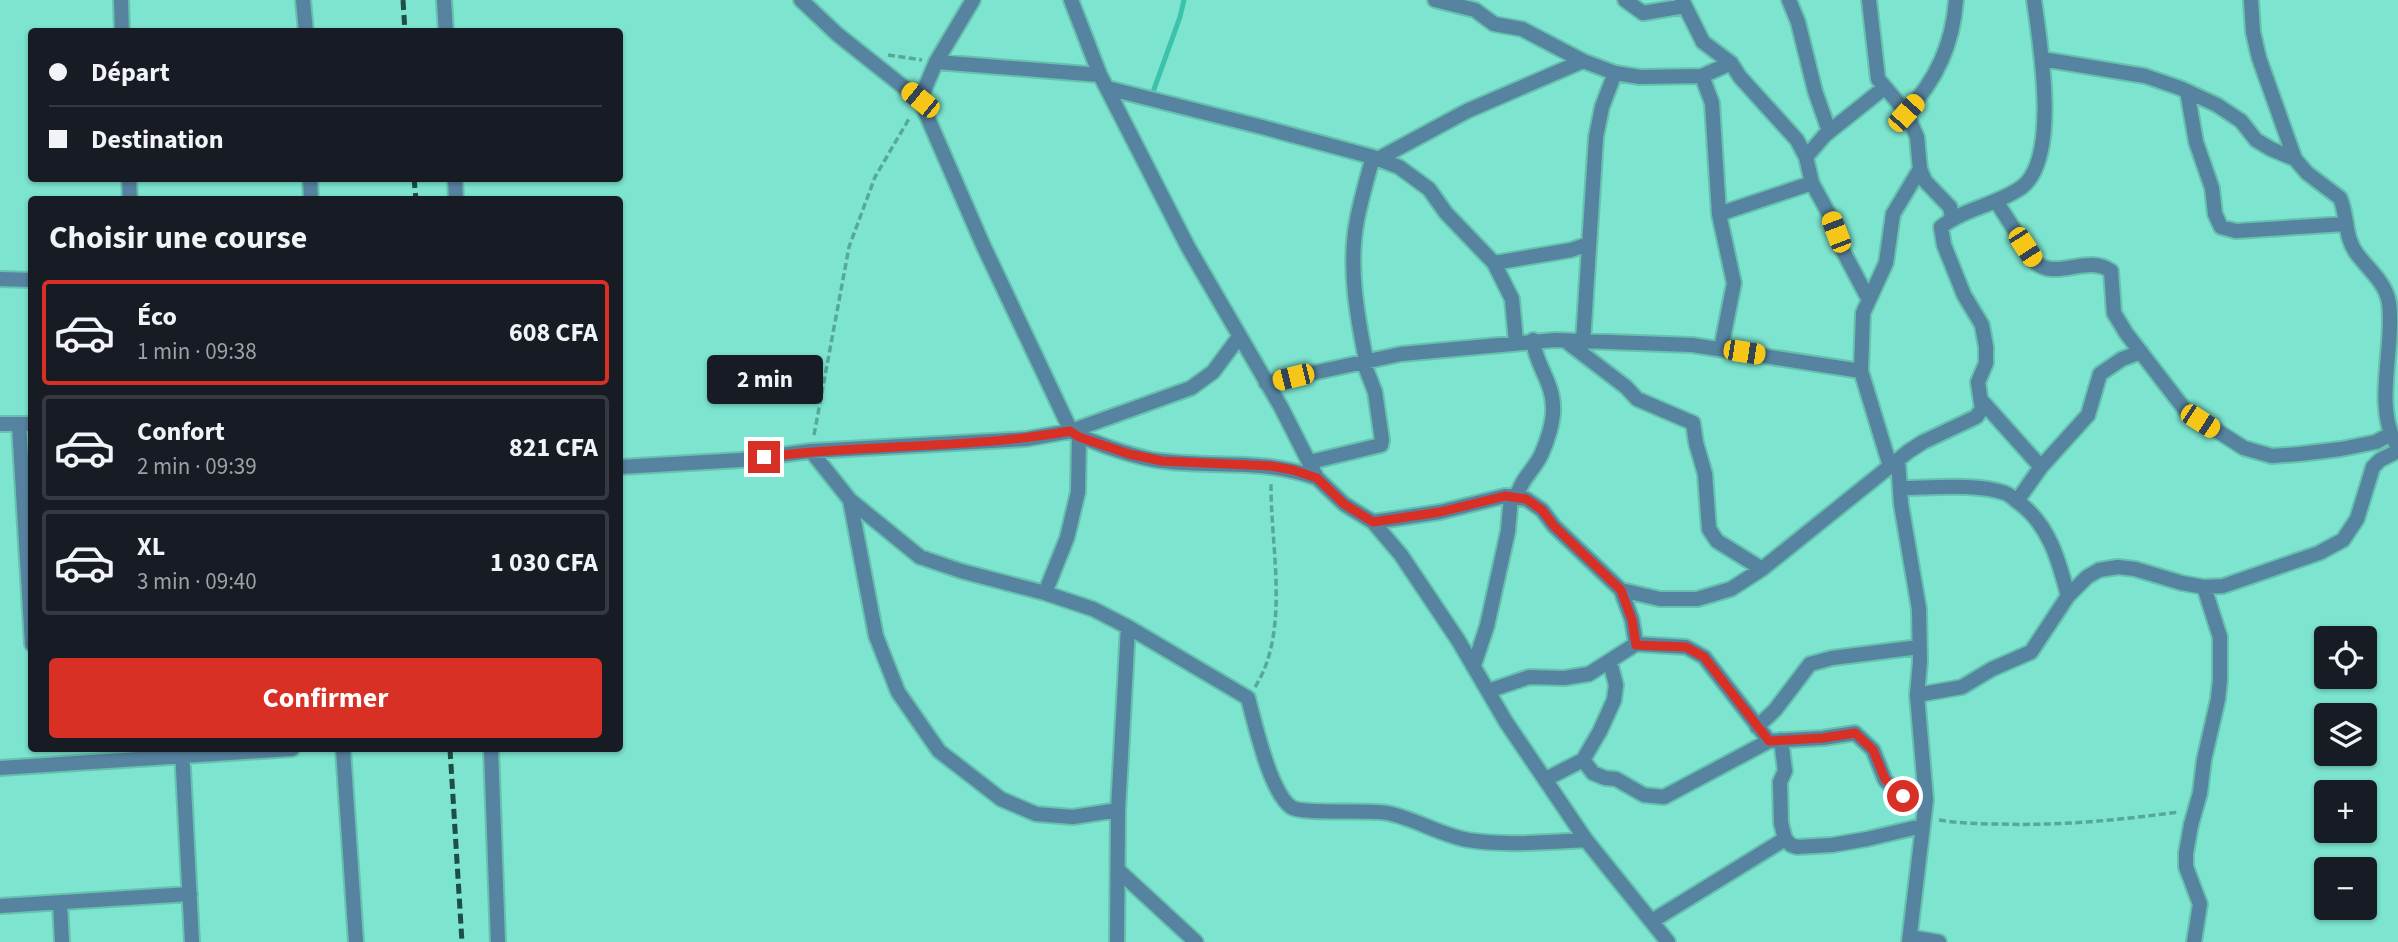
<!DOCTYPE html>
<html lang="fr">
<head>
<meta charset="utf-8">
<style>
  body { margin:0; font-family:"Source Sans 3",sans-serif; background:#242831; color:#f1f3f6; height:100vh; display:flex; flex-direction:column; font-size:26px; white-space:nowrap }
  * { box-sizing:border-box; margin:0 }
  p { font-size:23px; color:#9ea1a6 }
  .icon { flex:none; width:38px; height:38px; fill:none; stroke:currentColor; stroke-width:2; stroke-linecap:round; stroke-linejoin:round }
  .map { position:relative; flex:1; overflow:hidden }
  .panel { position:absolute; left:28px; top:196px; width:595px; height:556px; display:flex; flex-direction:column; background:#171b24; border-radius:7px; box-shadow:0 2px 5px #0004 }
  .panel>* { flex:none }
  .guide { position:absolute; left:28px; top:28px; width:595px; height:154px; border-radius:7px; box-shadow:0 2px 5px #0004; display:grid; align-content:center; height:154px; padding:0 21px; background:#171b24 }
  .tools { position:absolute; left:2314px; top:626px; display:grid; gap:14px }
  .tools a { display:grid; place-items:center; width:63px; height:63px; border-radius:7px; background:#171b24; box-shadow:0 2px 5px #0004; font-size:35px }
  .end { position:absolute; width:32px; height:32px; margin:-16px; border:9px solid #d93025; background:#fff; box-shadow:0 0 0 4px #fff }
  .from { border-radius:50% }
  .bubble { position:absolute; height:49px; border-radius:7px; background:#171b24; box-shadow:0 2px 5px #0004; font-size:23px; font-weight:700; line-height:49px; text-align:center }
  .car { position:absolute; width:21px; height:42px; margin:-21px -10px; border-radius:9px; box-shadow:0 0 5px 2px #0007; background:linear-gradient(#f5c518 24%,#345 0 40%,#f5c518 0 76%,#345 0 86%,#f5c518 0) }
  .guide b { display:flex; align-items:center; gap:24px; height:66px; font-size:26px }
  .guide b+b { border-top:2px solid #363941 }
  .guide i { width:18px; height:18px; background:#f1f3f6 }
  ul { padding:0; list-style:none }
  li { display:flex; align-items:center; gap:21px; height:105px; margin:0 14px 10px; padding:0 7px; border:4px solid #363941; border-radius:7px }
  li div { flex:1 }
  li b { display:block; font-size:26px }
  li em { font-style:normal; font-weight:700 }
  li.on { border-color:#d93025 }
  li>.icon { width:63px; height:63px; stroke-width:1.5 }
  h2 { padding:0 21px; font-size:32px; line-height:84px }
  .button { display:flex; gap:14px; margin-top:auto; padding:14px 21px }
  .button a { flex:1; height:80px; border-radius:7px; background:#d93025; color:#fff; font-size:28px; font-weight:700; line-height:80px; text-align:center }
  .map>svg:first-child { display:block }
</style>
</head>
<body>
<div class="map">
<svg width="2398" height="942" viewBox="0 0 2398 942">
  <rect width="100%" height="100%" fill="#7ce4cf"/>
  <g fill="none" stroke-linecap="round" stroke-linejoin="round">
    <path stroke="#3bc2ab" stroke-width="5" d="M1153,92L1180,17L1184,0"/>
    <defs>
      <path id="minor" d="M121,0L122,32
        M303,0L306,32
        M444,0L446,32
        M801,0L837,34L920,100L983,245L1071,431C1081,438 1093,441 1105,446C1123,452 1142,459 1162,461C1218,468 1261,458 1317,478
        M1071,0L1100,75
        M1435,0L1475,10L1494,24L1522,29L1583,61L1615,73L1640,77L1702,76L1731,63
        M1625,0L1643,13L1685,6
        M1682,0L1703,42L1731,63L1740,77L1797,140L1806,157L1812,183L1829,214L1843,251L1869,300
        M1789,0L1798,22L1815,91L1829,131
        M1869,0L1878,79L1906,112L1917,137L1920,169L1925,181L1950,207L1952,218
        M2251,0L2253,32L2259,58L2295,159L2307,173L2340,198C2348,216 2344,237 2357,254C2369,270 2386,283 2389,303C2395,345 2374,404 2395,442
        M2042,59L2145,76L2180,88L2217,105L2241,121L2256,140L2271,149L2295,159
        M936,62L1100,75L1188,247L1281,407L1317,478L1344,504L1373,522L1401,555L1458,640L1506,722L1586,840
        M1702,76L1712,103L1719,214L1734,283L1721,349
        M1107,88L1262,127L1373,157L1399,167L1429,189L1446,213L1494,263L1512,299L1516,342
        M2187,91L2196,142L2212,188L2215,214L2221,227L2236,231L2345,224
        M920,100L936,62L973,0
        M1906,112C1936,81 1953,43 1956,0
        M1806,157L1825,135L1884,88
        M1378,159L1467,111L1583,61
        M129,178L130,200
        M310,178L311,200
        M455,178L456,200
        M1996,201L2035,262C2056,281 2087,254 2111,271L2114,313L2126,333L2186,411L2244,448L2272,456L2299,454L2341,449L2376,442L2391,434
        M1719,214L1812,183
        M1494,263L1571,250L1588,244
        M0,279L32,280
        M1567,342L1626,387L1637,399L1693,423L1696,443L1705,474L1709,529L1717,541L1762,569
        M1583,342L1596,137L1602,107L1615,73
        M1366,360C1357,316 1348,266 1357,220C1361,199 1367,178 1373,157
        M1266,383L1401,354L1555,340L1692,345L1861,371
        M1981,400L2041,467
        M0,424H32
        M19,424L32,644
        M811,451L850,500L920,557L961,571L1045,593L1093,609L1128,627L1248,698C1255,724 1270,792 1291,807C1302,815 1367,809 1387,813C1414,818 1440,835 1468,840C1506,846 1548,842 1586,840L1668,942
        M1898,460L1901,504L1919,609L1920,662L1917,695L1926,800L1909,942
        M1310,462L1381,445L1382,440L1375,392L1363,361
        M1890,466L1861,371L1863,313L1886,263L1893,214L1920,169
        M620,467L741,460L811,451L1026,439L1071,431L1191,388L1213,372L1239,337
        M1900,488C1932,488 1975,483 2005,493C2009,494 2014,499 2018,502C2049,524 2059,561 2068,596
        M1517,497C1520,480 1534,470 1541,455C1547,442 1554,421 1553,407C1553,382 1535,364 1533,340
        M850,500L876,636L898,692L939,751L1001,799L1036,814L1073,817L1118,810
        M2017,501L2041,467L2088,415L2100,374L2122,359L2141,352
        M1373,522L1440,512L1505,496L1526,499L1542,510L1554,526L1621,590L1632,620L1636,644L1686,647L1704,657L1769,741L1823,738L1855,733L1873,750L1885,780L1892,787L1903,796L1926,800
        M1621,590L1660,599H1697L1731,589L1762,569L1909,451L1923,442L1976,417L1982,409L1978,382L1986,363V347L1982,325L1964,295L1944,245L1941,227C1965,208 1997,205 2022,187C2060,157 2040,44 2034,0
        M1045,593L1067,538L1078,492L1079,437
        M1474,665L1487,626L1508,531L1511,496
        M1488,691L1529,677L1564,678L1589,674L1636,644
        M1917,695L1962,687L1992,669L2031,652L2068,596L2087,577L2099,570L2118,567L2135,569L2182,583L2204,587L2223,586L2319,553L2343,540L2357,519L2373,467L2380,460L2398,451
        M1757,727L1775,710L1810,664L1832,658L1919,647
        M1781,740L1785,771L1780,782L1781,823L1785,839L1791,845L1797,847L1832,845L1867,839L1922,826
        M182,749L192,942
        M343,749L356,942
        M491,749L498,942
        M1583,760L1593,773L1605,778L1616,779L1644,795L1664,797L1769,741
        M0,768L292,749
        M1546,779L1583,760L1600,731L1614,700L1616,685L1610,662
        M1119,871L1196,942
        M60,903L62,942
        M0,906L190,894
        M1652,921L1785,839
        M1910,937L1939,942
        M1117,942L1118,810L1128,627
        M2194,942L2200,904L2186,867V853L2191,825L2200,793L2204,760L2218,699L2220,680V637L2204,587"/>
    </defs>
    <use href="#minor" stroke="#66c1af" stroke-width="18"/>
    <path stroke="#56a998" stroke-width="3.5" stroke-dasharray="7 3.5" stroke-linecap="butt" d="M888,55L922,60
      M814,435L849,247L875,177L910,117
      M1255,687C1291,631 1270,545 1271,482
      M1939,820C1959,823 1979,824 1999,824C2060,826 2119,820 2179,812"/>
    <use href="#minor" stroke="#5683a0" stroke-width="14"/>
    <path stroke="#1d4f46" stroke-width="5" stroke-dasharray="10 5" stroke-linecap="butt" d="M403,0L405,32
      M414,178L416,200
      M450,749L462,942"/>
  </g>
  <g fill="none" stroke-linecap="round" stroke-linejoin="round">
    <path stroke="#d93025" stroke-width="9" d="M764,457C866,444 970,449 1070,431L1079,437L1129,454L1162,461L1271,466L1293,470L1317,478L1344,504L1373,522L1440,512L1505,496L1526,499L1542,510L1554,526L1621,590L1632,620L1636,645L1686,647L1704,657L1769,741L1823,738L1855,733L1873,750L1885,779L1903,796"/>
  </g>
</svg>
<div class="tools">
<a><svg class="icon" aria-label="locate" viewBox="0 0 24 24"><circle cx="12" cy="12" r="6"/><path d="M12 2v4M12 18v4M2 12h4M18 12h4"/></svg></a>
<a><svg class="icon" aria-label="layers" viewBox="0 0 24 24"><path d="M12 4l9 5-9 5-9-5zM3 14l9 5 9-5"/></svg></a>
<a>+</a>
<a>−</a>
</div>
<i class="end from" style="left:1903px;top:796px"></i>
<i class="end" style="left:764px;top:457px"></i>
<div class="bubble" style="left:707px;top:355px;width:116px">2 min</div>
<i class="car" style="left:920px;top:100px;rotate:309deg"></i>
<i class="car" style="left:1906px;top:113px;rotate:42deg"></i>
<i class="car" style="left:1836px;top:232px;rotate:339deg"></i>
<i class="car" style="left:2025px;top:247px;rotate:147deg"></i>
<i class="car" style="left:1744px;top:352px;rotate:99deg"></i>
<i class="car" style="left:1293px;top:377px;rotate:256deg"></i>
<i class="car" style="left:2200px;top:421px;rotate:123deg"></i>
<div class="guide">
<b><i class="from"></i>Départ</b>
<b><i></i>Destination</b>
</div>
<section class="panel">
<h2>Choisir une course</h2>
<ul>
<li class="on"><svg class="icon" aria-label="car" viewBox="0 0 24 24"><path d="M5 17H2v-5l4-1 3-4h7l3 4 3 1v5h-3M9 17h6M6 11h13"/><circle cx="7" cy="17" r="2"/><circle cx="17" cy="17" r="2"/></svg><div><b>Éco</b><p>1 min · 09:38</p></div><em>608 CFA</em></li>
<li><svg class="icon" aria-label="car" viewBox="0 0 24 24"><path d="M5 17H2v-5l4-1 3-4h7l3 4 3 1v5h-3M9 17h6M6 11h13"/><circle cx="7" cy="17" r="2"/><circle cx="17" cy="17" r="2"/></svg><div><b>Confort</b><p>2 min · 09:39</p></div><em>821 CFA</em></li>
<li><svg class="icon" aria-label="car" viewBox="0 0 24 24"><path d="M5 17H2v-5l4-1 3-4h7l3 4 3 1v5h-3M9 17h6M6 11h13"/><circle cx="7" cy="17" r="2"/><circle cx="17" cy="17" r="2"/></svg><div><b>XL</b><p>3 min · 09:40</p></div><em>1 030 CFA</em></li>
</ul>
<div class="button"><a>Confirmer</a></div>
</section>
</div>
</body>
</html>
